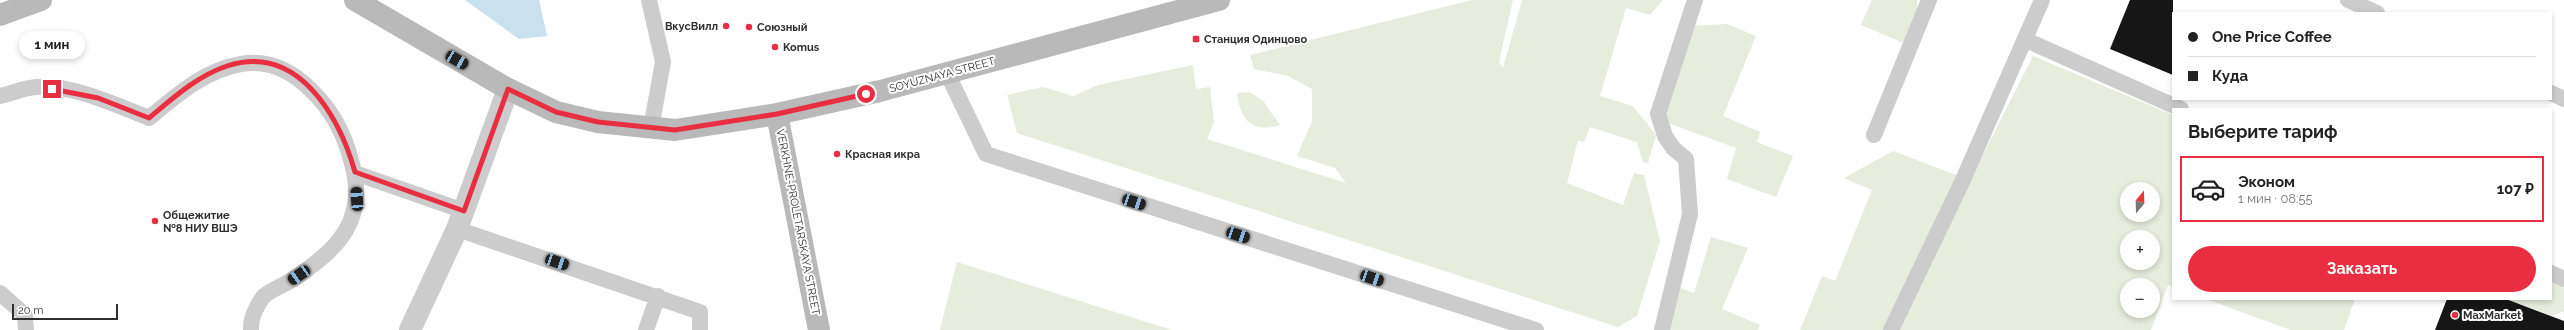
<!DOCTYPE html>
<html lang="ru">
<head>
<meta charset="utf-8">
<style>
  body { margin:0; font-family:Raleway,sans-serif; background:#f6f6f6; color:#222; height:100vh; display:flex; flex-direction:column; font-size:15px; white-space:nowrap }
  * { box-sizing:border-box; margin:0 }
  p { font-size:13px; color:#767676 }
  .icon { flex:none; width:22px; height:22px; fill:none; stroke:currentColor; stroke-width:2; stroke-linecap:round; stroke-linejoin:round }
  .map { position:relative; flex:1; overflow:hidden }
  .details { position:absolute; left:2172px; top:108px; width:380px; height:192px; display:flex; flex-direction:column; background:#fff; border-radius:0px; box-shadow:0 2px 6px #0003 }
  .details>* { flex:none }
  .hud { position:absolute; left:2172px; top:12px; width:380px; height:88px; border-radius:0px; box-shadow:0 2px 6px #0003; display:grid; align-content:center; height:88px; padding:0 16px; background:#fff }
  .needle { width:26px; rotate:19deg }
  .tools { position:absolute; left:2120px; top:182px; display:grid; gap:8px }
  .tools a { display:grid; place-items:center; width:40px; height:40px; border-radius:50%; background:#fff; box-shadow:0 2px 6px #0003; font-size:20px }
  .scale { position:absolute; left:12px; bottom:10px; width:106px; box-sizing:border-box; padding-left:4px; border:2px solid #2f2f2f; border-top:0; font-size:11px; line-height:14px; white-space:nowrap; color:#2f2f2f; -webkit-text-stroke:3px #fff; paint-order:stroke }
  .end { position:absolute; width:18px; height:18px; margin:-9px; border:5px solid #ea2e41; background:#fff; box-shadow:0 0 0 2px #fff }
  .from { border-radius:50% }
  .bubble { position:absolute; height:28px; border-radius:14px; background:#fff; box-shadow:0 2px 6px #0003; font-size:13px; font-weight:700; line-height:28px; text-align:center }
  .car { position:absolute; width:12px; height:24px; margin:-12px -6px; border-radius:5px; box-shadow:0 0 3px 1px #0007; background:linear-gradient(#222 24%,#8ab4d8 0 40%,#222 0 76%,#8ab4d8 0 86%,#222 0) }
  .hud b { display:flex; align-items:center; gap:14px; height:38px; font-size:15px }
  .hud b+b { border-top:1px solid #e0e0e0 }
  .hud i { width:10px; height:10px; background:#222 }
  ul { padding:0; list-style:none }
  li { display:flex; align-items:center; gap:12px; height:66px; margin:0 8px 6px; padding:0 8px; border:2px solid transparent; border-radius:0px }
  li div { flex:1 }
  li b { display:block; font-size:15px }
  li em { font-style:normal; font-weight:700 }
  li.selected { border-color:#ea2e41 }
  li>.icon { width:36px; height:36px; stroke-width:1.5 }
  h2 { padding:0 16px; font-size:18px; line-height:48px }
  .cta { display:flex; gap:8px; margin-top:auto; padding:8px 16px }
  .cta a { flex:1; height:46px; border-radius:24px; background:#ea2e41; color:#fff; font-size:16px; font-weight:700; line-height:46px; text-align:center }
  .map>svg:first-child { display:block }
</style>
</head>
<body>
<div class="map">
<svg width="2564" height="330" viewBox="0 0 2564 330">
  <rect width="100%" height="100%" fill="#fff"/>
  <path fill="#e6eddd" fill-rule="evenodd" d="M1472,0H1513L1499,62L1503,68L1522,0H1663L1650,15L1626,8L1600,96L1633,106L1656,135L1648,163L1643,162L1637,142L1590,127L1584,142L1578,140L1567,183L1623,205L1634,173L1644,175L1660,241L1637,316L1618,327L1017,133L1007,95L1043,87L1073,96L1098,85L1193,65L1196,89L1210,87L1214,122L1207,139L1346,183L1335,168L1297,156L1312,121V89L1288,76L1254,69L1250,55Z
    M1872,0H1917V12L1906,44L1861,25Z
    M1727,24L1756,36L1723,116L1760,132L1757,142L1793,156L1776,197L1727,179L1736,148L1671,124L1665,117L1693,26Z
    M2033,56L2173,115V287L2168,285L2151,330H1894ZM2127,189H2153V215H2127ZM2127,237H2153V263H2127ZM2127,285H2153V311H2127Z
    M1250,92L1264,102L1280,125C1253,134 1240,120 1237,93Z
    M1893,151L1959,176L1889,330H1800L1822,276L1835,281L1872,190L1844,178Z
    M1711,237L1748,248L1722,309L1760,325L1758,330H1662L1674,286L1694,293Z
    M957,262L1172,330H940Z
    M2551,275L2564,280V311L2552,316L2506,299H2551Z
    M2206,299H2355L2344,330H2291Z"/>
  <path fill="#c9e0ed" d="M465,0H539L547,36L519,39Z"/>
  <path fill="#161616" d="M2130,0H2173V75L2110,49Z
    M2447,299H2506L2564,321V330H2435Z"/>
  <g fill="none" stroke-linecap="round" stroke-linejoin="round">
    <path stroke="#ccc" stroke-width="16" d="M649,0L663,62L651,128
      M2348,0L2377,13
      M2026,40L2181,109
      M947,73L986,154L1536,330
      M2551,93L2564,99
      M0,96C12,93 24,88 36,87C72,84 116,105 149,118C177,95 205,70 241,64C269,59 292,71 311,90C331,109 344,133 351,160C369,220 338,249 292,280C284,285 270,290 263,297C256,307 250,318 251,330
      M1874,135L1929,0
      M355,173L464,211
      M457,229L700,312V330
      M2551,273L2564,279
      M0,293L25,315L26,330
      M646,330L658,296
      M1662,330L1690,214L1686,159L1673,148L1665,136L1658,114L1695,0
      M1891,330L1962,182L2042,0"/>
    <path stroke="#ccc" stroke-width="22" d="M410,330L457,229L508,89"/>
    <path stroke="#b9b9b9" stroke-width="22" d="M355,0L508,89L556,112L598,122L675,130L777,114L880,91L1219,0
      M0,15L41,0
      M777,114L819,330"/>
  </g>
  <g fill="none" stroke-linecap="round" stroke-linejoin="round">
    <path stroke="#ea2e41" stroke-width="5" d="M52,89L98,98L149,118C173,98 197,76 227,66C298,43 339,116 355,172L464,211L508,89L556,112L598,122L675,130L777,114L866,94"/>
  </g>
  <g fill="#ea2e41" stroke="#fff" stroke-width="1.5">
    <circle cx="726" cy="26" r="4"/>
    <circle cx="749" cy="27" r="4"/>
    <rect x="1192" y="35" width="8" height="8" rx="2"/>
    <circle cx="775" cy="47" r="4"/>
    <circle cx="837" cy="154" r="4"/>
    <circle cx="155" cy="221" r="4"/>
    <circle cx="2455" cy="315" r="4"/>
  </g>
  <g text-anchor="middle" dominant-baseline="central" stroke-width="4" stroke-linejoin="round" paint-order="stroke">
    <g font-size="11" font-weight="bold" fill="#2f2f2f" stroke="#fff" text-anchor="start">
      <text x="718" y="26" text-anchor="end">ВкусВилл</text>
      <text x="757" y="27">Союзный</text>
      <text x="1204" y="39">Станция Одинцово</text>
      <text x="783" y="47">Komus</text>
      <text x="845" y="154">Красная икра</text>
      <text x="163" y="215">Общежитие<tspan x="163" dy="13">№8 НИУ ВШЭ</tspan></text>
      <text x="2463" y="315">MaxMarket</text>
    </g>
    <g font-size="11" fill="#2f2f2f" stroke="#fff">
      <text transform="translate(942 75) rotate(-15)">SOYUZNAYA STREET</text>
      <text transform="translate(798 222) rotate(79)">VERKHNE-PROLETARSKAYA STREET</text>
    </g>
  </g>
</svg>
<div class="tools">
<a><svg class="needle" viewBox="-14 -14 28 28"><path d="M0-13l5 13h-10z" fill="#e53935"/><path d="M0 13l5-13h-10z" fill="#767676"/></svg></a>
<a>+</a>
<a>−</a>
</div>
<div class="scale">20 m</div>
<i class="end from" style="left:866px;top:94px"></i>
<i class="end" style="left:52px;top:89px"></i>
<div class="bubble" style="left:19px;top:31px;width:66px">1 мин</div>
<i class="car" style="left:457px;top:60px;rotate:120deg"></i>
<i class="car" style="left:357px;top:199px;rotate:356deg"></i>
<i class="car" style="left:1134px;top:202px;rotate:108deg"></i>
<i class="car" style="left:1238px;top:235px;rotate:108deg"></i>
<i class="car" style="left:557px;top:262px;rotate:108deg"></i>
<i class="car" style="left:299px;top:275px;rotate:236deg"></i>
<i class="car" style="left:1372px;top:278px;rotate:108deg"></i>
<div class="hud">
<b><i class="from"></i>One Price Coffee</b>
<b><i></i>Куда</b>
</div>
<section class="details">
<h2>Выберите тариф</h2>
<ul>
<li class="selected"><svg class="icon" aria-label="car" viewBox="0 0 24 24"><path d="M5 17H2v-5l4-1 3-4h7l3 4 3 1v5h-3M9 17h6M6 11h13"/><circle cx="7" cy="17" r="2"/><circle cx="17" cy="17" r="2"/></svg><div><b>Эконом</b><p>1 мин · 08:55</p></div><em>107 ₽</em></li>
</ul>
<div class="cta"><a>Заказать</a></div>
</section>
</div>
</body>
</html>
